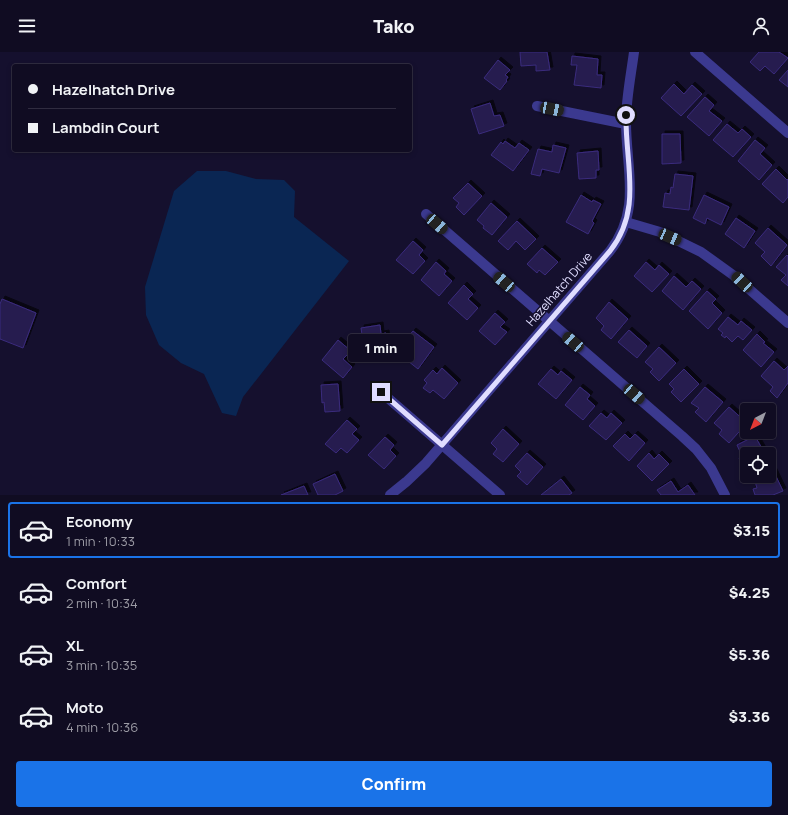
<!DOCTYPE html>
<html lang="en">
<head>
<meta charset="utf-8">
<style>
  body { margin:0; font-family:Manrope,sans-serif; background:#19152a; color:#f1f3f6; height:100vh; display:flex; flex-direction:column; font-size:15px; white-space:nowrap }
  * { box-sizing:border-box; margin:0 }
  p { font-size:13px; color:#9c9ba5 }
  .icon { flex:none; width:22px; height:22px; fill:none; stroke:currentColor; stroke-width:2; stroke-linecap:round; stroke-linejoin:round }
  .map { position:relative; height:443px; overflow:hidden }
  .side { display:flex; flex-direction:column; background:#100c22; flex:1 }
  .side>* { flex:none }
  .hud { position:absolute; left:12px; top:12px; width:400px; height:88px; border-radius:4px; box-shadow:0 2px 6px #0003,0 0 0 1px #302c40; display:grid; align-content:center; height:88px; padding:0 16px; background:#100c22 }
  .needle { width:26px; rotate:222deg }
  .fabs { position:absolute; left:740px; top:351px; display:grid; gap:8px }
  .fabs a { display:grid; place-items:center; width:36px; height:36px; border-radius:4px; background:#100c22; box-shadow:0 2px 6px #0003,0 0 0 1px #302c40; font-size:20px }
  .end { position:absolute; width:18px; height:18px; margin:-9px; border:5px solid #e0ddff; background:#111; box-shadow:0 0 0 2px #111 }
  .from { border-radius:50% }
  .bubble { position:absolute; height:28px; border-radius:4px; background:#100c22; box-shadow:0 2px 6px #0003,0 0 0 1px #302c40; font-size:13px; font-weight:800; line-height:28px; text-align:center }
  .car { position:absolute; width:12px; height:24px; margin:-12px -6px; border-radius:5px; box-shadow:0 0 3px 1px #0007; background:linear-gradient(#222 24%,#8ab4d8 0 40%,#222 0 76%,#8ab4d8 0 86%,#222 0) }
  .hud b { display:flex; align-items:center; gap:14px; height:38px; font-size:15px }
  .hud b+b { border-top:1px solid #302c40 }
  .hud i { width:10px; height:10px; background:#f1f3f6 }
  ul { padding:7px 0 0; list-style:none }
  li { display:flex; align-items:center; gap:12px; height:56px; margin:0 8px 6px; padding:0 8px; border:2px solid transparent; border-radius:4px }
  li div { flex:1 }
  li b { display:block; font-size:15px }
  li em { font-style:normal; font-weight:800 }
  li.on { border-color:#1a73e8 }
  li>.icon { width:36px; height:36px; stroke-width:1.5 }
  .action { display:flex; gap:8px; margin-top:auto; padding:8px 16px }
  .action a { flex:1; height:46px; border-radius:4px; background:#1a73e8; color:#fff; font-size:16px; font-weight:800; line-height:46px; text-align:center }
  header { display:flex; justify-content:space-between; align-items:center; height:52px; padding:0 16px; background:#100c22; font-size:18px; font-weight:800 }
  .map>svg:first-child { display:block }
</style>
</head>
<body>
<header><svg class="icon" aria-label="menu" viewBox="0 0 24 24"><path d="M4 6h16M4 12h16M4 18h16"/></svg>Tako<svg class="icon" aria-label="person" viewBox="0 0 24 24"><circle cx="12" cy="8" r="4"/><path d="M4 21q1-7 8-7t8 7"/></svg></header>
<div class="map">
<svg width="788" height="443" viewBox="0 0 788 443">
  <defs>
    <filter id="shadow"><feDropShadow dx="3" dy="-3" stdDeviation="0" flood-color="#0009"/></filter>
  </defs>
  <rect width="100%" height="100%" fill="#15102e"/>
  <path fill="#0a2653" d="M197,119H226L256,127L284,128L295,139L294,165L349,209L243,345L236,364L222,361L204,322L181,311L159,293L146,263L145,235L174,139Z"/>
  <path fill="#251b50" stroke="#3b2c7d" filter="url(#shadow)" d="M520,0H547L550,18L536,19V13L521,14Z
    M759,0H779L788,6L774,22L765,14L760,19L750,10Z
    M572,4L598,7L597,23H602L601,36L574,33L577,13H571Z
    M498,8L510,18L505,23L508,25L506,28L507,29L500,38L484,26Z
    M788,18V35L779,28Z
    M674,32L684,42L692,33L702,42L681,64L661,46Z
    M705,45L714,53L709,59L722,69L709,84L687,65Z
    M490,51L494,64L500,63L504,74L479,82L471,57Z
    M727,72L738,81L742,77L751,85L733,105L713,88Z
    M662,82H680L681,111L662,112Z
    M755,88L765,96L760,102L772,113L759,128L738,109Z
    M505,89L515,96L519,91L529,98L513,119L491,103L501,90L503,92Z
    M553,93L566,96L559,121L542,117L540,124L531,122L538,97L552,100Z
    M598,99L599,118H596V126L579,127L577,101Z
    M776,117L787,128L788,127V145L783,151L762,132Z
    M675,122L693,124L689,158L663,155L665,141L670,142L671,135L673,136Z
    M468,131L482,144L464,163L456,155L459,151L453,146Z
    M581,143L592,150L593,148L601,152L592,169L594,171L588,182L566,170Z
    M704,143L729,155L721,173L707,166L705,172L693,166Z
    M491,151L507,165L492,183L483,176L484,174L477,168Z
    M736,166L755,179L744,196L725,182Z
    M517,169L536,187L525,198L516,189L508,198L498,189Z
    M768,176L787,193L771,214L761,204L765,200L755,191Z
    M413,189L423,198L419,203L425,209L413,222L396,208Z
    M542,196L558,210L545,223L539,218L537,221L527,212Z
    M787,203L788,204V234L781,228L786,223L776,215Z
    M436,210L446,219L444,222L452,229L439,244L421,228Z
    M646,210L655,218L659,213L669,222L652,240L634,224Z
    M674,224L686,235L692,229L701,237L683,258L662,239Z
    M464,233L473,242L468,247L478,256L467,268L448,251Z
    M707,239L716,247L712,251L722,261L708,277L689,259Z
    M2,247L36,261L23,296L0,287V252Z
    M609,250L628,267L611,287L601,278L604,274L596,266Z
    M495,261L505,270L500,275L507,280L495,293L479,279Z
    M728,265L738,273L741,269L752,278L743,288L738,284L732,290L726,284L725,286L721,283L723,281L718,277Z
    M380,273L381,282L386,281L388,299L365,302L361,276Z
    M629,278L647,294L637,306L618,290Z
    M413,279L434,295L418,317L408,309L414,301L402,292Z
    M757,282L765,290L763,291L774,300L761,315L743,298Z
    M338,288L351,299L343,307L352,315L343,326L322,308Z
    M659,295L676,311L659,329L650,320L653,317L645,310Z
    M774,309L784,318L788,314V331L777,346L770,339L773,335L761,324Z
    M442,316L458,331L444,347L433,338L430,341L423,336L427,331L424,328L433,318L437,322Z
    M551,317L558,323L561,319L572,328L556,347L538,332Z
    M684,317L699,332L681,350L671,340L674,337L669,332Z
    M338,332L340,359L325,360L324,350L322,351L321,333Z
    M580,335L590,343L587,347L595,354L583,368L565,353Z
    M705,335L723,350L706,370L695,360L699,356L691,351Z
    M729,355L747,371L729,391L719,382L722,378L714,371Z
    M601,361L607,366L611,361L622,371L606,388L589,374Z
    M347,368L357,377L352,382L359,388L347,401L341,396L336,401L325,392Z
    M503,377L519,392L503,410L493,402L497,397L491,391Z
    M625,382L630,387L635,382L645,391L629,409L613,394Z
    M755,384L765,402H747V416L745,417L739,406L742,404L737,393Z
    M385,385L394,393L390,398L396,404L384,417L368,403Z
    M527,401L543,415L527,433L517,424L521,420L515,414Z
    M649,401L654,407L659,402L669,412L652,429L637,414Z
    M770,418L771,420L773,418L783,439L773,443H755L753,437L757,436L754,426L758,424H769V419Z
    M335,422L343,439L335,443H318L313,432Z
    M561,427L572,441L569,443H541Z
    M671,429L678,440L688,433L695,443H661L657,438Z
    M304,434L308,443H281Z"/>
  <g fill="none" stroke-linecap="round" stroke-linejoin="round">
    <path stroke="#3b398f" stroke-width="10" d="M695,0L788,81
      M537,54L626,72
      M426,162L682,384L696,397L711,416L725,443
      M626,170L660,180L701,200L733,223L788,271
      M381,340L500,443
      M390,443L406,430L426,411L610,199C642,158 626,117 626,70C626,47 631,23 634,0"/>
  </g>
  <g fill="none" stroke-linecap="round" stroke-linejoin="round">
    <path stroke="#e0ddff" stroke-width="5" d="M381,340L442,393L610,199C643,157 625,112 626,63"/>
  </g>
  <g text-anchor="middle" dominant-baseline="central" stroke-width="3" stroke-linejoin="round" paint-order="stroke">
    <g font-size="12" fill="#e0ddff" stroke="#15102e">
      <text transform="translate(559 237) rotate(-49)">Hazelhatch Drive</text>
    </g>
  </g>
</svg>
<div class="fabs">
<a><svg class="needle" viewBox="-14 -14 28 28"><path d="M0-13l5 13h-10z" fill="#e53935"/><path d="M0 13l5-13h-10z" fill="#9c9ba5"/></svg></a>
<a><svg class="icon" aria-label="locate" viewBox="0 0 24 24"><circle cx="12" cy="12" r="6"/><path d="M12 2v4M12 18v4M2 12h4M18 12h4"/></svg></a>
</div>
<i class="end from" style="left:626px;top:63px"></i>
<i class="end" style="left:381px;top:340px"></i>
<div class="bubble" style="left:348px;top:282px;width:66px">1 min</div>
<i class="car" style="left:552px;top:57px;rotate:101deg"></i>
<i class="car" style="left:437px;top:172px;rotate:131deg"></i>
<i class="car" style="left:670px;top:185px;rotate:113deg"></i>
<i class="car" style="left:504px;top:230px;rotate:311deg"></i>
<i class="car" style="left:742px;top:230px;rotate:313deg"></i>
<i class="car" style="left:573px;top:290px;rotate:311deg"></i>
<i class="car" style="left:634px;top:342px;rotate:131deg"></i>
<div class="hud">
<b><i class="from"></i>Hazelhatch Drive</b>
<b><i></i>Lambdin Court</b>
</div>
</div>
<section class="side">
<ul>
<li class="on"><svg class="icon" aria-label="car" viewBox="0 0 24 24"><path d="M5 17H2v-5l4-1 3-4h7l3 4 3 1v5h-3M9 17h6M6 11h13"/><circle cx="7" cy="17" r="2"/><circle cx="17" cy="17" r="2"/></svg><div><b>Economy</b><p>1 min · 10:33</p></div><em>$3.15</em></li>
<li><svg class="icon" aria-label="car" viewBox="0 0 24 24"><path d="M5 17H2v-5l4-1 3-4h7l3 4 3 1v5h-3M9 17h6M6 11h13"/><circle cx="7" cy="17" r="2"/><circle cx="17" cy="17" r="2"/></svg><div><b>Comfort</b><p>2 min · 10:34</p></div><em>$4.25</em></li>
<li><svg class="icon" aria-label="car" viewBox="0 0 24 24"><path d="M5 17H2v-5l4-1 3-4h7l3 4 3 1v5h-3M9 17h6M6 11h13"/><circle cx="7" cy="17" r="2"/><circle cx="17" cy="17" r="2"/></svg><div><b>XL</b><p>3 min · 10:35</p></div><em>$5.36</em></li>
<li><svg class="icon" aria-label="car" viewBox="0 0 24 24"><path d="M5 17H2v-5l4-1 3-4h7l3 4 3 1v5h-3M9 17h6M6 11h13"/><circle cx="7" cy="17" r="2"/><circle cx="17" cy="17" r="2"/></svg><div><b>Moto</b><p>4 min · 10:36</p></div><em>$3.36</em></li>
</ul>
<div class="action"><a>Confirm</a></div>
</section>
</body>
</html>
